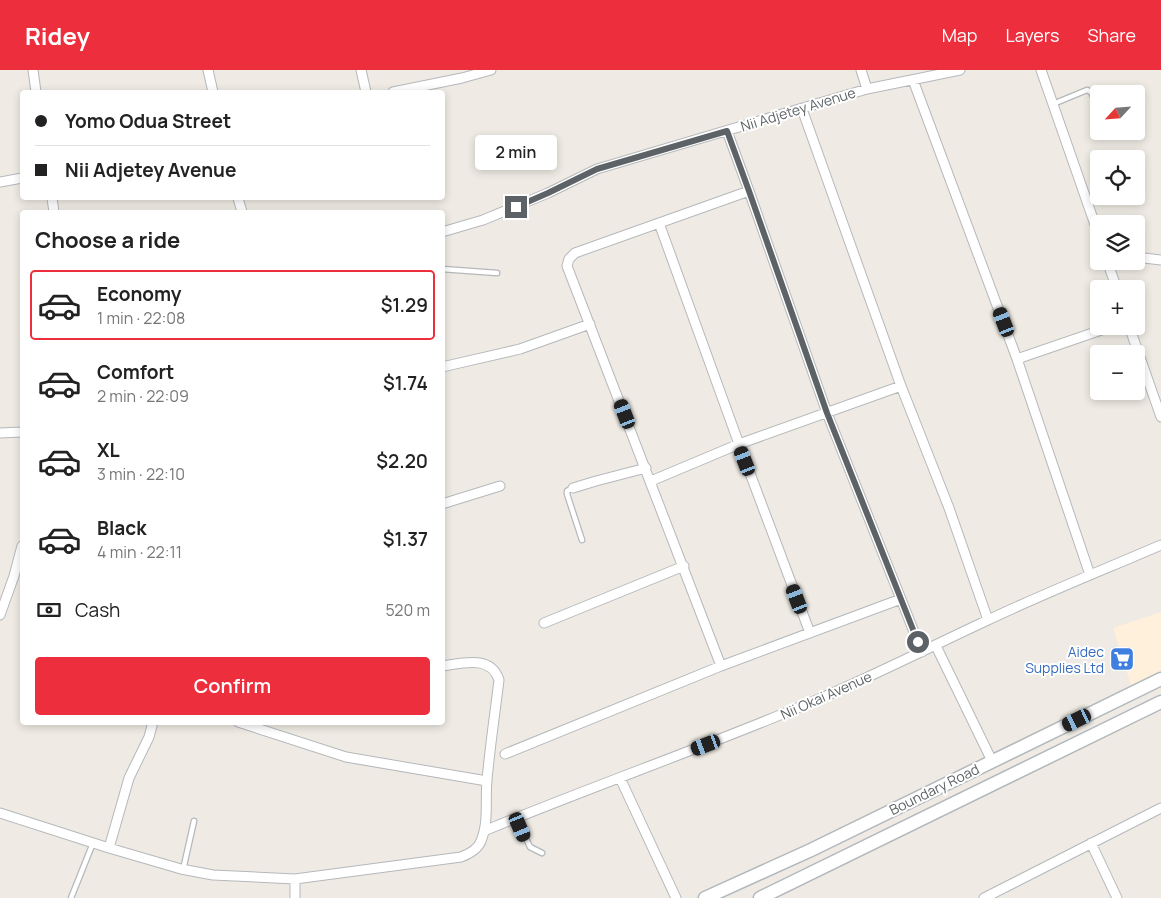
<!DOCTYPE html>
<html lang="en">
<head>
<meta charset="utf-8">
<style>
  body { margin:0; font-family:Manrope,sans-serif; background:#f6f6f6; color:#222; height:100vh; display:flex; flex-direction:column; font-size:19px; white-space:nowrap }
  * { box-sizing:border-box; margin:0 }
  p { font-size:16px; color:#767676 }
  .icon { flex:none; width:28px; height:28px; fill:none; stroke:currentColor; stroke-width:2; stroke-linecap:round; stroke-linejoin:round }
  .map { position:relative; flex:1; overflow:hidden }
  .sheet { position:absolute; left:20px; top:140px; width:425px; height:515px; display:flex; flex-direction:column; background:#fff; border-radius:5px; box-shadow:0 2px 8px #0003 }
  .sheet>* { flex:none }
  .hud { position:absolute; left:20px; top:20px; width:425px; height:110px; border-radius:5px; box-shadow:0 2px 8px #0003; display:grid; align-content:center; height:110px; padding:0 15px; background:#fff }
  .needle { width:32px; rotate:244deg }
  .buttons { position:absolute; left:1090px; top:15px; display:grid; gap:10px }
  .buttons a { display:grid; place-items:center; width:55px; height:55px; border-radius:5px; background:#fff; box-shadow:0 2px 8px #0003; font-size:25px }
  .end { position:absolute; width:22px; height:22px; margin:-11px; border:6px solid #5c6265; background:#fff; box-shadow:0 0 0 2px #fff }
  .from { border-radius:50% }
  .bubble { position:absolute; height:35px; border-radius:5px; background:#fff; box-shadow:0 2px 8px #0003; font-size:16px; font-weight:600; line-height:35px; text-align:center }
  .car { position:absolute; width:15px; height:30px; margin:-15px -8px; border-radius:6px; box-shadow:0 0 4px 1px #0007; background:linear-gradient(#222 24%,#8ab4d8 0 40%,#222 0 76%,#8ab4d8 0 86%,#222 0) }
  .hud b { display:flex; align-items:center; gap:18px; height:48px; font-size:19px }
  .hud b+b { border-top:1px solid #e0e0e0 }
  .hud i { width:12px; height:12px; background:#222 }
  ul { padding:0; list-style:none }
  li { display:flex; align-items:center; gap:15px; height:70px; margin:0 10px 8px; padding:0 5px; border:2px solid transparent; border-radius:5px }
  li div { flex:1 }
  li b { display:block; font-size:19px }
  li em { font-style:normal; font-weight:600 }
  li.current { border-color:#ec2e3d }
  li>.icon { width:45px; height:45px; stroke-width:1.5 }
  h2 { padding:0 15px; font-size:22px; line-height:60px }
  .pay { display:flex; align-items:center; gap:12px; height:55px; padding:0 15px; font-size:19px }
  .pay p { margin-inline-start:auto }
  .primary-button { display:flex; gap:10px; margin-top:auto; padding:10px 15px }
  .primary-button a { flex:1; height:58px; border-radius:5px; background:#ec2e3d; color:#fff; font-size:20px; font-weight:600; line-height:58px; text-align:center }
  header { display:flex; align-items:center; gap:30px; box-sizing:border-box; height:70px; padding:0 25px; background:#ec2e3d; color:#fff }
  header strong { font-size:24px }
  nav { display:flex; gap:28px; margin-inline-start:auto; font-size:18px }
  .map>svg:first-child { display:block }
</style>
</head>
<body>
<header>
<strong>Ridey</strong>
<nav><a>Map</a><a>Layers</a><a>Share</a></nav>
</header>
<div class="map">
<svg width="1161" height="828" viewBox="0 0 1161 828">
  <rect width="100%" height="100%" fill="#efebe4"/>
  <path fill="#fef0da" d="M1161,542V600L1131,615L1113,558Z"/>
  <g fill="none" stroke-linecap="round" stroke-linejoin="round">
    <defs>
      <path id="service" d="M1053,34L1087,20L1091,22L1099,41
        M442,199L497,203
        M573,418L567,421V424L582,470
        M516,748L530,777L542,783
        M183,800L194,751
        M71,828L93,773"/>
      <path id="minor" d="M33,0L36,22
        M208,0L213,22
        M361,0L366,22
        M861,0L867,19
        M1041,0L1099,166
        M913,10L1017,289L1090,505
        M393,22L462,8L491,0
        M802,39L901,316L949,438L988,550
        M727,61L749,121L827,343L922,582
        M0,112L22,108
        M52,128L54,142
        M238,128L242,142
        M659,153L739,374L810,563
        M442,162L483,150L548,123L597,99L867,19L960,0
        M1136,187L1161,190
        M1107,191L1117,219
        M1129,256L1161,347
        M1017,289L1113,256
        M442,297L520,279L590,254
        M0,363L22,362
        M651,411L739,374L901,316
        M573,418L596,411L646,398
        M442,434L500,416
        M0,545L14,506L22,476
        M544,553L684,496
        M936,576L992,691
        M721,596L567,196L569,189L575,183L749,121
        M238,652L346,687L487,711
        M505,684L721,596L901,529
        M620,708L676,828
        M0,743L109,778L181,799L213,805L295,809L461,787C469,784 478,779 481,771C489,752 485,729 487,710C490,676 495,643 499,610C491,585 464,593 442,596
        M484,761C593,716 705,677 814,631C873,606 930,577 988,550C1045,523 1103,500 1161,475
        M1091,773L1117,828
        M109,778L129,708L149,667L153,652
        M295,809V828
        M984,828L1161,738"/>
      <path id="secondary" d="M705,828L811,780L1161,609
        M760,828L1161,632"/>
    </defs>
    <use href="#service" stroke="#b5b8bb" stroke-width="7"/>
    <use href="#minor" stroke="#b5b8bb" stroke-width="11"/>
    <use href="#secondary" stroke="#b3b8bc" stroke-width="15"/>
    <use href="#service" stroke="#fff" stroke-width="4.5"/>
    <use href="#minor" stroke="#fff" stroke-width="9"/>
    <use href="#secondary" stroke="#fff" stroke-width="12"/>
  </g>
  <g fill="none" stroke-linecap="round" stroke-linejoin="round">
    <path stroke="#5c6265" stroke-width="6" d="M516,137L548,123L597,99L727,61L749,121L827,343L918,572"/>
  </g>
  <defs>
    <symbol id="supermarket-square" viewBox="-11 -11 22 22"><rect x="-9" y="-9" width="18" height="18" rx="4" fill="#3f7fe0" stroke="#fff"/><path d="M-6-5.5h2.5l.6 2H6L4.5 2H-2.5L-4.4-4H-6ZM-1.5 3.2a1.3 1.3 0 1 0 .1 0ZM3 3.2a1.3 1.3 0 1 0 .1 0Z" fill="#fff"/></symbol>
  </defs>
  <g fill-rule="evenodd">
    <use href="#supermarket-square" x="1108" y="575" width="28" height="28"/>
  </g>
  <g text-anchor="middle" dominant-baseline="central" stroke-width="4" stroke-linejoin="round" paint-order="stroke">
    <g font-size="14" fill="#5c6265" stroke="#fff">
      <text transform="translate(798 39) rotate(-17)">Nii Adjetey Avenue</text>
      <text transform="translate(826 625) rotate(-24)">Nii Okai Avenue</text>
      <text transform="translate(934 719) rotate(-26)">Boundary Road</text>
    </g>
    <g font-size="14" fill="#366cbe" stroke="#fff" text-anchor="end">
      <text x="1104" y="581">Aidec<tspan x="1104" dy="16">Supplies Ltd</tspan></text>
    </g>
  </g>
</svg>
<div class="buttons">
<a><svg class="needle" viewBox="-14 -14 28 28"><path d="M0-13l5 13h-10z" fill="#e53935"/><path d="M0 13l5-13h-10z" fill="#767676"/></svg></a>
<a><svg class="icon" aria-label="locate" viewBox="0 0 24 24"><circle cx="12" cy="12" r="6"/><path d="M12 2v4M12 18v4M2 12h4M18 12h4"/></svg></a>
<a><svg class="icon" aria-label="layers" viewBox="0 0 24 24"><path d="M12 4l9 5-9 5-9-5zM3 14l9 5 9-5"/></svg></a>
<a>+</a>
<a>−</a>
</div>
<i class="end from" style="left:918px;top:572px"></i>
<i class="end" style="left:516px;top:137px"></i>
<div class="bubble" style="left:475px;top:65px;width:82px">2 min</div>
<i class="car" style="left:1004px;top:252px;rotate:339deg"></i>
<i class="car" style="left:625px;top:344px;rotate:339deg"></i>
<i class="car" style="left:745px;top:391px;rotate:339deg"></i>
<i class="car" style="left:797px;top:529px;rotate:339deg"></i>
<i class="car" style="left:1077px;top:650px;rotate:244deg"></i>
<i class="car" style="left:706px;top:675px;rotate:249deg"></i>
<i class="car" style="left:520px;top:757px;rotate:157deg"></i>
<div class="hud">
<b><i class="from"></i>Yomo Odua Street</b>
<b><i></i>Nii Adjetey Avenue</b>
</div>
<section class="sheet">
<h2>Choose a ride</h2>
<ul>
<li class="current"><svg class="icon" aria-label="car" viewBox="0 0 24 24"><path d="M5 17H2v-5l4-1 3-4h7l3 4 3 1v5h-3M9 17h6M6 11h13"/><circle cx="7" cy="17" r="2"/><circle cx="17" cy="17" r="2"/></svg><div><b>Economy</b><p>1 min · 22:08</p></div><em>$1.29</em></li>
<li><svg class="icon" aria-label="car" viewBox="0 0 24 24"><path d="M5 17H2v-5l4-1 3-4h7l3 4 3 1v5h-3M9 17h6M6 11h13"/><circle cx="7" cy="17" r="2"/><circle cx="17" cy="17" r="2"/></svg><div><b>Comfort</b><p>2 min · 22:09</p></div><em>$1.74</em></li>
<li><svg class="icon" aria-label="car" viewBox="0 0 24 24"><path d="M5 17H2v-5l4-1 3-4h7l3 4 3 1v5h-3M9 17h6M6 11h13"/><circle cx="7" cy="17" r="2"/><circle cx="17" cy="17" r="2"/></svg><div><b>XL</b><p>3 min · 22:10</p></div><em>$2.20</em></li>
<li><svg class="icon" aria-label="car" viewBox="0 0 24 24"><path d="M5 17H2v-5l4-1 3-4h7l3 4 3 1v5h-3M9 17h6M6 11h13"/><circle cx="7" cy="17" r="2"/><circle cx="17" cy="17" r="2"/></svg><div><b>Black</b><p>4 min · 22:11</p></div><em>$1.37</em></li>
</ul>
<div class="pay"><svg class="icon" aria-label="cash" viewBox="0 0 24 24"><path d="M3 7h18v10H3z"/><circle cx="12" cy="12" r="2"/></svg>Cash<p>520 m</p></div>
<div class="primary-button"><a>Confirm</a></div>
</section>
</div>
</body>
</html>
